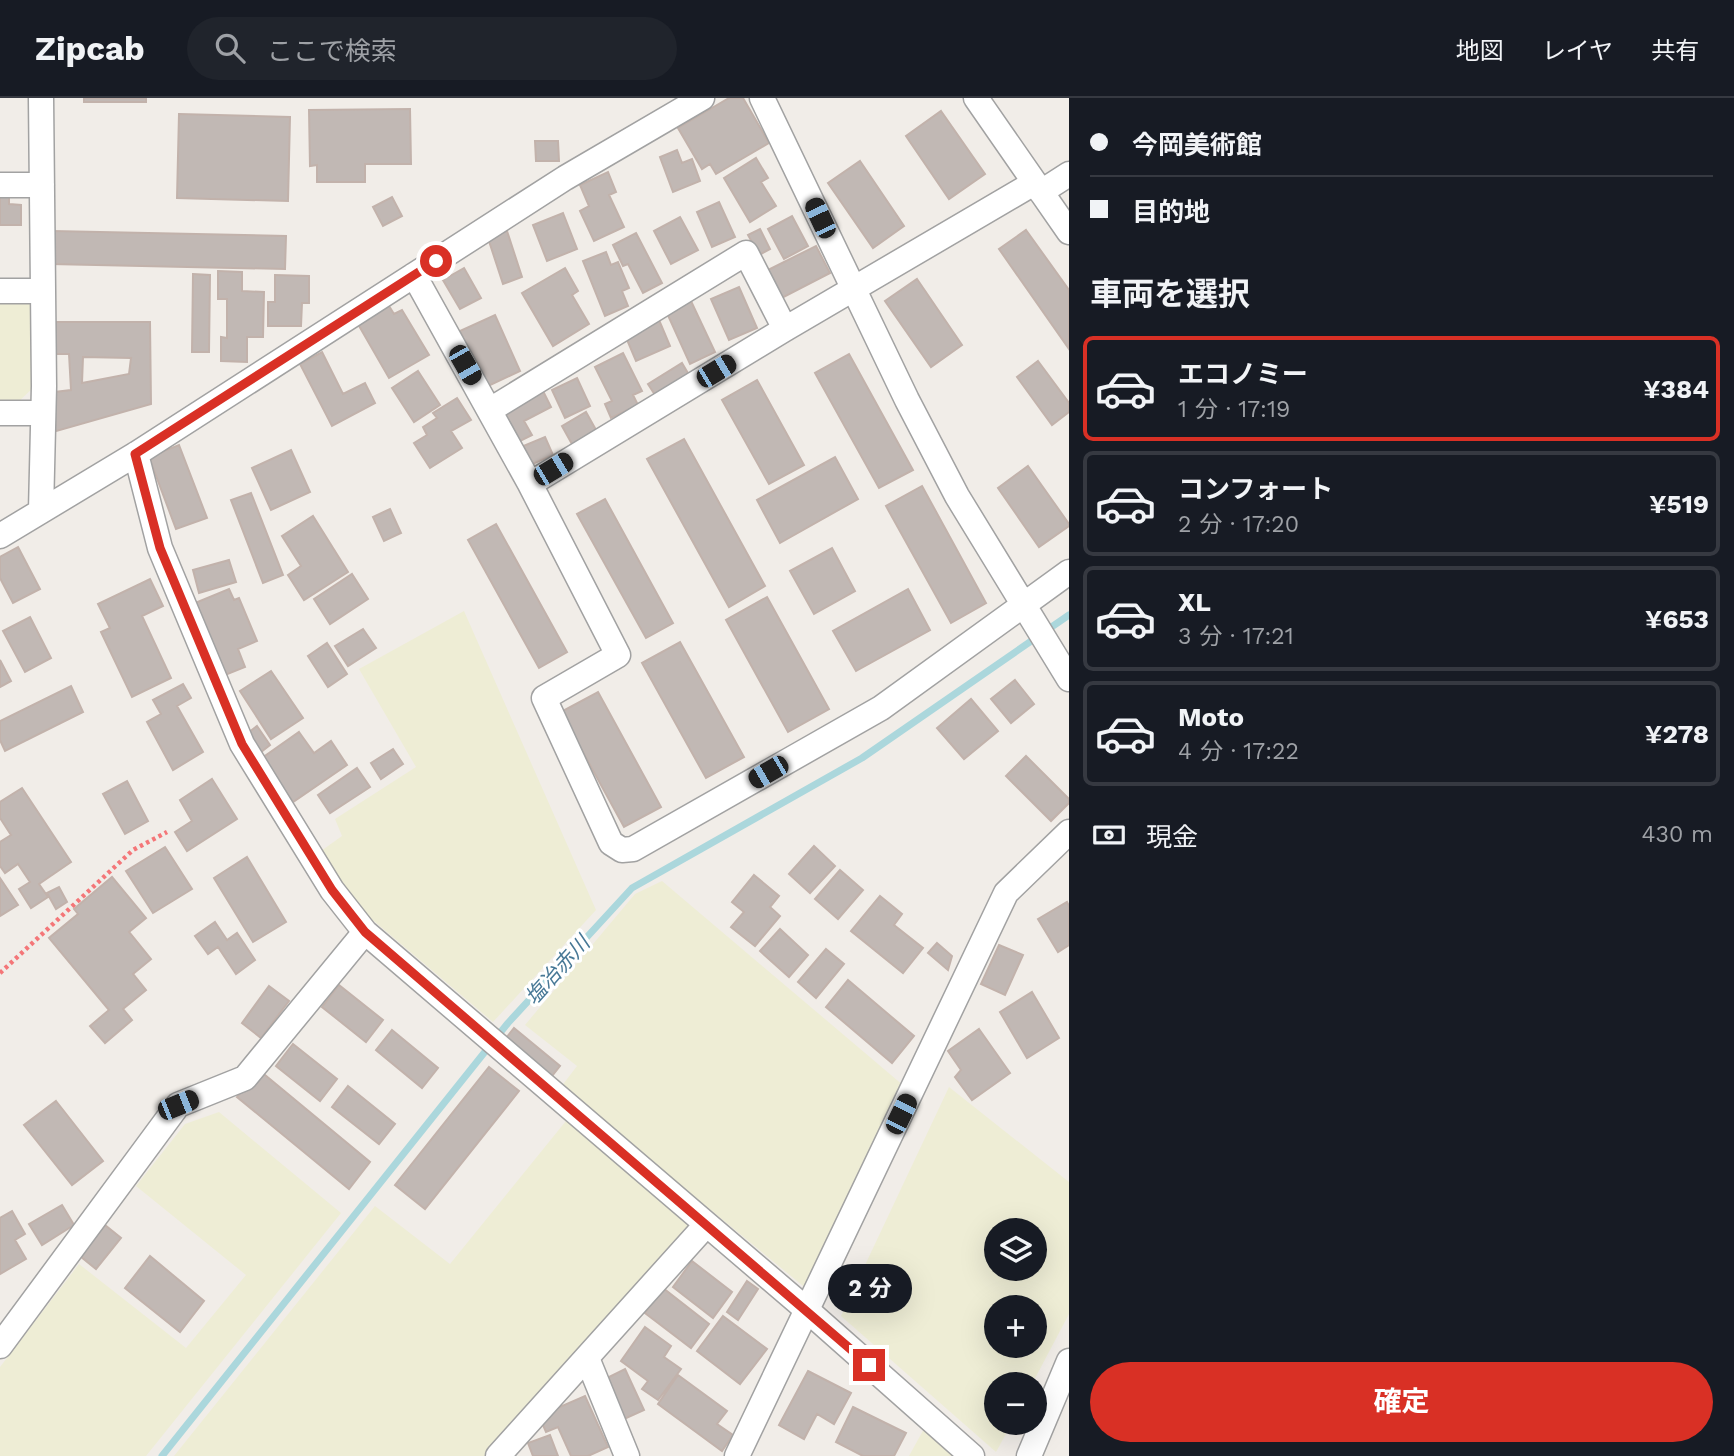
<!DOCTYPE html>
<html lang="ja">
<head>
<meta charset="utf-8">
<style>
  body { margin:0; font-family:"Work Sans","Noto Sans JP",sans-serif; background:#20242c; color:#f1f3f6; height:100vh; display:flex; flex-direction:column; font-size:26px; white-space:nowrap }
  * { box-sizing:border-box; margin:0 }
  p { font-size:23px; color:#9ea1a6 }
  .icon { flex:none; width:38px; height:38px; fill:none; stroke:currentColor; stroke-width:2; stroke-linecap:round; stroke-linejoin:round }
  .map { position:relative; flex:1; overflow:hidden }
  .details { display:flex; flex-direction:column; background:#171b24; width:665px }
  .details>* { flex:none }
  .banner { display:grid; align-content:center; height:154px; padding:0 21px; background:#171b24 }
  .tools { position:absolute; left:984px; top:1120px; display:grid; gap:14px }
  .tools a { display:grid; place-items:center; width:63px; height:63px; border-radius:50%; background:#171b24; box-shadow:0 7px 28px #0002; font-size:35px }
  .end { position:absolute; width:32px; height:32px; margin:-16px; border:9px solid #d93025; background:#fff; box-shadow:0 0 0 4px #fff }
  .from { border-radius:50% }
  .bubble { position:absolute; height:49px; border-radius:24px; background:#171b24; box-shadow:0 7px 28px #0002; font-size:23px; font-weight:700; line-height:49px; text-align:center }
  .car { position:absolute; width:21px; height:42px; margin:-21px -10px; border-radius:9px; box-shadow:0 0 5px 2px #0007; background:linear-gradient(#222 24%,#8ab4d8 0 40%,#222 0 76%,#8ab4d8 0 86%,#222 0) }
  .banner b { display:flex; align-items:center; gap:24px; height:66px; font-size:26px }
  .banner b+b { border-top:2px solid #363941 }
  .banner i { width:18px; height:18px; background:#f1f3f6 }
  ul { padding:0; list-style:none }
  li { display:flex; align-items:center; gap:21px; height:105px; margin:0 14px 10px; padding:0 7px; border:4px solid #363941; border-radius:10px }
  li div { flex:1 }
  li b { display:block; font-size:26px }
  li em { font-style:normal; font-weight:700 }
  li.on { border-color:#d93025 }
  li>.icon { width:63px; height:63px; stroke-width:1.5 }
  h2 { padding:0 21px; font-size:32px; line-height:84px }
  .pay { display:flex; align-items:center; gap:18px; height:77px; padding:0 21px; font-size:26px }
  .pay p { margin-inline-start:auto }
  .cta { display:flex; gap:14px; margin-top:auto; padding:14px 21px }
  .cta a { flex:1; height:80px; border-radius:42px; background:#d93025; color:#fff; font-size:28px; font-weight:700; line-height:80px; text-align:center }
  header { display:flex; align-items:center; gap:42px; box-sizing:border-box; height:98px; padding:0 35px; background:#171b24; border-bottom:2px solid #363941 }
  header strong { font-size:33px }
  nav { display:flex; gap:38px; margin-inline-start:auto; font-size:24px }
  .search { width:490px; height:63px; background:#20242c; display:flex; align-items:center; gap:18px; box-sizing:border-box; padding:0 24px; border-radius:38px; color:#9ea1a6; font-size:26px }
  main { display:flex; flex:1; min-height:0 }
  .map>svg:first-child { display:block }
</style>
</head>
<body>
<header>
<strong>Zipcab</strong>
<div class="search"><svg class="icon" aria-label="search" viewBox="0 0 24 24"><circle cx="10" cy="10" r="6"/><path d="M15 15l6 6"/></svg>ここで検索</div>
<nav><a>地図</a><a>レイヤ</a><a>共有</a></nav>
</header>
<main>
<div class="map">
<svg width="1069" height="1358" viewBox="0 0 1069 1358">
  <rect width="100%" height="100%" fill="#f1ede8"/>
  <path fill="#eeedd5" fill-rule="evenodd" d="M0,198L20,199L32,207L33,290L18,304L0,303Z
    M464,513L596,812L493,924L349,802L321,753L342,738L335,721L416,669L359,571Z
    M662,783L904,988L808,1192L561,989L577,968L525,927L635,796Z
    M949,989L1069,1084V1216L1032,1286H996V1325H1012L996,1354L841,1218ZM996,1132H1034V1171H996ZM996,1209H1034V1248H996Z
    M219,1014L341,1115L146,1358H0V1269L79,1166L186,1250L246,1177L136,1088L185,1026Z
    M570,1018L695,1127L488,1358H174L375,1108L450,1166Z
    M925,1329L960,1358H909Z"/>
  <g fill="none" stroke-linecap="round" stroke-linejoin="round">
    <path stroke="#abd7dc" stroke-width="7" d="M162,1358L508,925L632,790L862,660L1069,517"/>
  </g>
  <path fill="#c1b8b4" stroke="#c2b2ab" stroke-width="2" fill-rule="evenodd" d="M84,0H146V4H84Z
    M729,0H743L769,45L716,76L710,66L702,71L678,30Z
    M410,11L411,66H365V84H317V67L310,68L309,12Z
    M941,13L985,76L949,101L906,38Z
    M179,16L290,19L288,103L177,100Z
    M535,43H558L559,63H536Z
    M677,52L682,65L692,61L700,83L673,94L660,59Z
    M756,60L768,80L761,84L776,108L750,124L724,80Z
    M860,63L904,128L873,150L828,85Z
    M608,74L616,94L609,97L624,129L594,143L580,113L589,108L580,87Z
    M0,97H9V106L21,107V127H0Z
    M392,99L402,118L383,128L373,109Z
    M719,104L735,139L712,149L697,114Z
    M563,115L577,151L547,163L533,127Z
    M792,118L808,148L784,161L768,131Z
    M680,119L698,152L671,166L654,133Z
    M760,131L770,151L759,157L748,137Z
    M1026,132L1069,192V251L999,151Z
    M52,133L286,138L285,171L51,166Z
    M507,133L522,179L503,186L488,140Z
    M636,135L662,185L643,195L628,166L623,168L613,147Z
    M816,148L830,175L778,202L764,174Z
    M606,154L611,167L618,164L629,190L622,193L628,208L605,218L583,163Z
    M464,170L481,200L460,211L443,182Z
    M565,170L578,193L572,197L589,226L553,248L522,195Z
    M218,173L242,174V193L264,194L263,239H247V264L221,263V239L227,240V201H218Z
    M193,176L210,177L209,254H192Z
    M275,177L309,178V205H302L301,228H268V204H275Z
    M917,181L962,247L931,269L885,203Z
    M739,189L757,230L729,242L711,201Z
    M690,201L715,254L690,266L666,213Z
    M389,208L394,216L402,212L429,257L389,280L358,226Z
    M495,217L520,273L486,289L460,233Z
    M659,222L670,248L636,263L625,237Z
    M56,224H150L151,306L53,334L55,294L71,292L69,256H55ZM83,259L131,260L129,276L82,285Z
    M322,254L343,296L365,285L375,305L332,328L300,266Z
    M623,255L642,293L633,297L638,307L611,320L605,306L612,303L595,269Z
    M849,256L913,372L879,390L815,275Z
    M1038,263L1069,305V314L1052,327L1017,279Z
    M682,265L689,277L655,297L648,286Z
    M418,273L440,307L414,324L392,290Z
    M577,280L590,308L565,320L552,292Z
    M757,282L804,367L769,386L722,302Z
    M541,289L551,309L524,323L532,337L516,345L499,311Z
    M457,300L471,322L451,333L462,350L430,370L414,345L427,337L423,329L437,320L433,315Z
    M586,314L596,332L572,346L562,328Z
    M545,339L553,357L530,367L521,349Z
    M684,341L765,488L729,509L647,361Z
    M179,347L207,420L176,431L149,359Z
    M291,352L310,394L271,412L252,370Z
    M835,359L858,401L780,445L757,402Z
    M1028,368L1069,426V428L1039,449L998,390Z
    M922,388L986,505L951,525L886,408Z
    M251,395L283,477L263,485L231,402Z
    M605,401L673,525L646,540L577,416Z
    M390,411L401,435L384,443L373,419Z
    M313,418L348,474L304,502L288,477L301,468L282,438Z
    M496,426L567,554L539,570L468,442Z
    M18,449L40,491L13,505L0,480V459Z
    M832,450L855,493L814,516L790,473Z
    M229,462L236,484L199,495L193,472Z
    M352,476L368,501L330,526L314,501Z
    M150,481L163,508L142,518L171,580L132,599L101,534L110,530L98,506Z
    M229,491L234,502L239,500L257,543L238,551L245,569L225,577L195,505Z
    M908,491L930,532L856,573L833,533Z
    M767,499L829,611L788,634L726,522Z
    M30,519L51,560L25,574L3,533Z
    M363,531L376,550L348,568L335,548Z
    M680,544L744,659L706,680L642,565Z
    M327,545L347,576L328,589L308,558Z
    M0,562L11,583L0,589Z
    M271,573L303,620L271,641L240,593Z
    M1015,582L1034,606L1011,625L991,601Z
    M183,586L191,600L177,608L203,654L173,672L147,624L161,616L153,602Z
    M71,588L83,614L5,653L0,642V623Z
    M598,594L661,709L624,729L561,614Z
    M971,601L998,633L964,661L937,630Z
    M257,628L270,647L261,654L248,635Z
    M299,634L314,655L331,643L347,667L293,704L262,660Z
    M393,651L403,666L381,681L371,665Z
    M1026,658L1069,701V705L1051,723L1006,678Z
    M357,670L370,689L330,715L318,697Z
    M212,681L237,721L187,753L175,734L192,723L180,702Z
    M127,683L148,723L125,736L103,696Z
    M22,690L71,764L39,786L48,799L31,810L19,791L30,784L18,766L5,775L0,768V744L11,737L0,720V704Z
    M814,748L835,768L810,795L789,776Z
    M165,749L192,791L153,815L126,773Z
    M247,759L286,824L253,844L214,780Z
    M840,772L863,792L838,821L815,801Z
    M754,777L779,798L770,809L780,818L755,848L731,829L744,814L732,804Z
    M112,779L146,820L129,834L151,861L133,876L146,892L123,911L132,922L105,945L90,928L109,912L49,840L78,816L74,811Z
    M0,780L18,807L0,818Z
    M59,789L67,804L56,811L47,795Z
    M880,798L902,816L894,827L923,850L903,875L851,833Z
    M1067,804L1069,808V847L1058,854L1038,821Z
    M215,824L227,842L237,835L255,862L236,876L218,849L208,856L195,838Z
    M780,831L808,857L789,879L760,853Z
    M937,845L952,858L948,872L928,855Z
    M999,847L1023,857L1005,897L981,886Z
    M826,851L844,866L816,900L798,884Z
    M848,882L914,938L892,965L826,909Z
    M339,887L383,922L366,944L322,909Z
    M269,888L289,903L261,940L242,925Z
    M1032,894L1059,940L1027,960L1000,914Z
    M514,930L560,968L548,983L502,945Z
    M979,931L1010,975L972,1002L955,979L961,972L948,953Z
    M392,932L438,970L422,990L376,952Z
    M293,946L337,981L320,1003L276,968Z
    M489,969L519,993L425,1111L395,1087Z
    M259,972L370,1064L349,1091L237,999Z
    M348,988L395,1026L379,1046L332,1009Z
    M56,1003L103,1063L72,1087L24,1027Z
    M62,1107L74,1127L42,1147L29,1126Z
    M12,1113L25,1136L15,1142L26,1161L0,1176V1120Z
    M105,1127L121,1140L96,1171L80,1158Z
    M150,1158L204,1203L180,1234L125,1190Z
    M692,1163L732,1194L713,1220L673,1189Z
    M747,1183L758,1191L738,1222L727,1214Z
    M663,1190L709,1226L691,1250L645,1215Z
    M723,1218L767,1251L740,1286L697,1253Z
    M645,1229L671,1248L664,1259L681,1271L658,1302L642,1291L648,1283L621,1263Z
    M625,1271L644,1312L622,1322L603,1282Z
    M808,1273L851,1295L834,1326L817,1316L804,1341L779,1327Z
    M678,1277L727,1313L717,1326L733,1337L722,1353L658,1306Z
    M585,1298L608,1349L588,1358H571L558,1329L546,1334L539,1318Z
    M853,1309L906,1335L894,1358H863L836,1344Z
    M550,1337L558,1358H533L528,1345Z"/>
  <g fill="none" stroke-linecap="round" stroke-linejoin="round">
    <defs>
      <path id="minor" d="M41,0L44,288L41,413
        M762,0L907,302L957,398L1069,581
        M976,0L1069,134
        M0,87H42
        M1041,94L1069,76
        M414,177L530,386L785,231L1034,85
        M0,193H43
        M490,312L746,155L785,231
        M0,315H43
        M136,356L160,450L242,646L332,792L365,834L807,1212L972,1358
        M530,386L618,557L544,600L611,745L622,752L633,751L881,610L1069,474
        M0,438L136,356L565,80L702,0
        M0,1248L178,1007L245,980L365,834
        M587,1260L627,1358
        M498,1358L706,1127
        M737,1358L1006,795L1069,734
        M1029,1358L1069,1263"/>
    </defs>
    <use href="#minor" stroke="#a2a2a2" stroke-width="27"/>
    <path stroke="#f47678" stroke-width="4.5" stroke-dasharray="3.5 3.5" stroke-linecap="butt" d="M0,875L133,752L167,734"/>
    <use href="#minor" stroke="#fff" stroke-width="24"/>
  </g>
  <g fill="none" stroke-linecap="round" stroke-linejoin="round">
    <path stroke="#d93025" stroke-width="9" d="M436,163L135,356L160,450L242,646L332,792L365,834L869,1267"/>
  </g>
  <g text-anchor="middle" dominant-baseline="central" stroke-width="6" stroke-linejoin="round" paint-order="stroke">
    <g font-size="21" font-style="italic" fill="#477896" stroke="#fff">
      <text transform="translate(557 872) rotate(-48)">塩冶赤川</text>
    </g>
  </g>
</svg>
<div class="tools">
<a><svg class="icon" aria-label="layers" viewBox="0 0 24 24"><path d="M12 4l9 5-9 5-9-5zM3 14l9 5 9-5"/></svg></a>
<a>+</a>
<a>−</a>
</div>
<i class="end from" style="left:436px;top:163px"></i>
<i class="end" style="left:869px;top:1267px"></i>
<div class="bubble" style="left:828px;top:1166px;width:84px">2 分</div>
<i class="car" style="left:820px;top:120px;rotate:335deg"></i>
<i class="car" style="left:465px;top:267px;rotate:150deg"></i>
<i class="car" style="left:716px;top:273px;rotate:59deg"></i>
<i class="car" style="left:553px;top:371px;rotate:59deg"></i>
<i class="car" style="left:768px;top:674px;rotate:240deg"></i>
<i class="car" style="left:178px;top:1007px;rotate:68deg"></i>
<i class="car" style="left:901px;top:1016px;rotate:26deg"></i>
</div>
<section class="details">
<div class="banner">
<b><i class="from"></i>今岡美術館</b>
<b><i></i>目的地</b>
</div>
<h2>車両を選択</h2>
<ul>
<li class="on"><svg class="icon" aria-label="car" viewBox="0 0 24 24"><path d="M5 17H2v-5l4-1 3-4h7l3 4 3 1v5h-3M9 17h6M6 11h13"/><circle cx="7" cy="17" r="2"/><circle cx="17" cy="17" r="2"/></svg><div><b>エコノミー</b><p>1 分 · 17:19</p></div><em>¥384</em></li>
<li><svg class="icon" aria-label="car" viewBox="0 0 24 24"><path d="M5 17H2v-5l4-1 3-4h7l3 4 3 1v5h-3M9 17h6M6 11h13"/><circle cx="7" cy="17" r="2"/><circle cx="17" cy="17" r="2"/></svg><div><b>コンフォート</b><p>2 分 · 17:20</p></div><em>¥519</em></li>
<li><svg class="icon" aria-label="car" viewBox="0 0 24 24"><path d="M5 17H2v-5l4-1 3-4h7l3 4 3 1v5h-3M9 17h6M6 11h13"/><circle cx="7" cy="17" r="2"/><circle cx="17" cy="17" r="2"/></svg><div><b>XL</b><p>3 分 · 17:21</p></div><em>¥653</em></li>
<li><svg class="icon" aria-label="car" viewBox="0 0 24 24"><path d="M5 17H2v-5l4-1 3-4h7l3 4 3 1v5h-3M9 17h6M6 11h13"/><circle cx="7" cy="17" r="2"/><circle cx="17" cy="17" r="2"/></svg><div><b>Moto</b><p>4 分 · 17:22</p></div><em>¥278</em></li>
</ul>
<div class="pay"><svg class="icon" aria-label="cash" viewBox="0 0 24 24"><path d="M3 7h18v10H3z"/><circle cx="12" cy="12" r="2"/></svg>現金<p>430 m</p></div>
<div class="cta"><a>確定</a></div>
</section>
</main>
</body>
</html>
